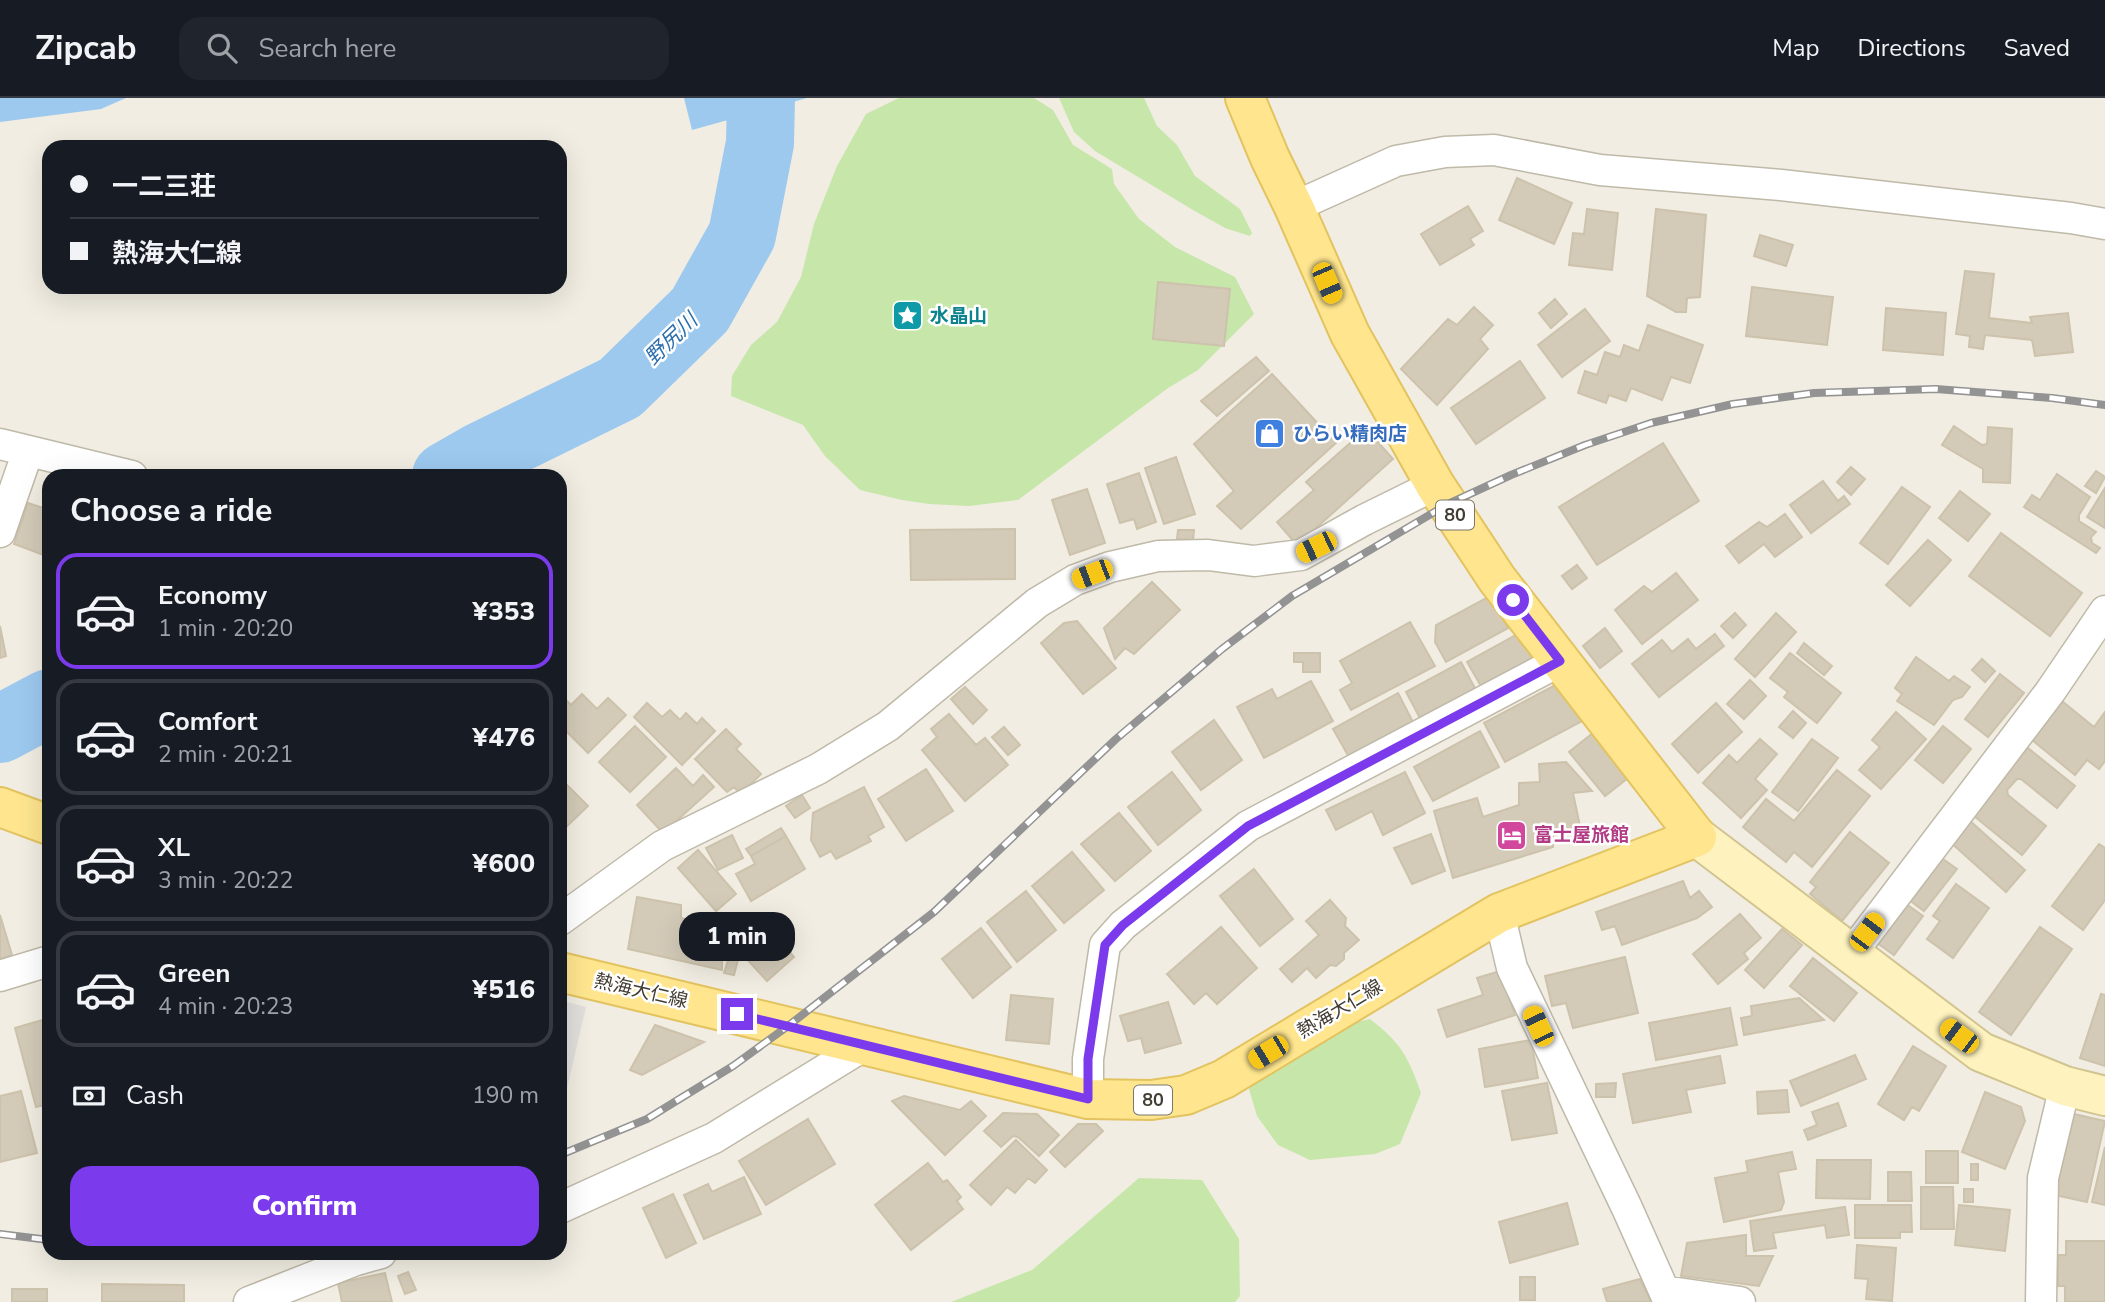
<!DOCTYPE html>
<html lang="en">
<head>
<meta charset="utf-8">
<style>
  body { margin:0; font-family:"Nunito Sans","Noto Sans JP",sans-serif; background:#20242c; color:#f1f3f6; height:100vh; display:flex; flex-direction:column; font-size:26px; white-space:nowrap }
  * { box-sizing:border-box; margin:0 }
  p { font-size:23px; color:#9ea1a6 }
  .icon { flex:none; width:38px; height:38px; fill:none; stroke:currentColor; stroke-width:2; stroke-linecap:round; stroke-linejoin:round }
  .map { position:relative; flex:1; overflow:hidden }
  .panel { position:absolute; left:42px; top:371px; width:525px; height:791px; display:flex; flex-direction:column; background:#171b24; border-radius:21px; box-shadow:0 7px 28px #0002 }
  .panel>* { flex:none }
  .banner { position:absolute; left:42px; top:42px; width:525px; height:154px; border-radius:21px; box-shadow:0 7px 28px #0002; display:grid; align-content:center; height:154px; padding:0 28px; background:#171b24 }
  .end { position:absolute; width:32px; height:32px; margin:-16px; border:9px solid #7c3aed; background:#fff; box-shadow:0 0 0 4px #fff }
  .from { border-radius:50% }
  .bubble { position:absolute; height:49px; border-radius:21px; background:#171b24; box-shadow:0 7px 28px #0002; font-size:23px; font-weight:800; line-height:49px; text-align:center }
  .car { position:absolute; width:21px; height:42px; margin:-21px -10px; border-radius:9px; box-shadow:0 0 5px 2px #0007; background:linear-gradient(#f5c518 24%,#345 0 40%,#f5c518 0 76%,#345 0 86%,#f5c518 0) }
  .banner b { display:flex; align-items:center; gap:24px; height:66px; font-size:26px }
  .banner b+b { border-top:2px solid #363941 }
  .banner i { width:18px; height:18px; background:#f1f3f6 }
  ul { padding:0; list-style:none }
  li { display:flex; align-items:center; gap:21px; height:116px; margin:0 14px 10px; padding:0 14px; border:4px solid #363941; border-radius:21px }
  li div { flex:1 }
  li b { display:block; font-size:26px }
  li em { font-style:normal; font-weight:800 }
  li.current { border-color:#7c3aed }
  li>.icon { width:63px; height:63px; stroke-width:1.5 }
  h2 { padding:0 28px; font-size:32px; line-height:84px }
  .pay { display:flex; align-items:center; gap:18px; height:77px; padding:0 28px; font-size:26px }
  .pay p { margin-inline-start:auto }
  .action { display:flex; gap:14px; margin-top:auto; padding:14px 28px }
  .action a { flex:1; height:80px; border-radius:21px; background:#7c3aed; color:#fff; font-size:28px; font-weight:800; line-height:80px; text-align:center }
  header { display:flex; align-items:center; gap:42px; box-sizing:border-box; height:98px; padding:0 35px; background:#171b24; border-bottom:2px solid #363941 }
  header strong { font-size:33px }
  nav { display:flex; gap:38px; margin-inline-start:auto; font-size:24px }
  .search { width:490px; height:63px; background:#20242c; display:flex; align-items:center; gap:18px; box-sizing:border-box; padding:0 24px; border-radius:21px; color:#9ea1a6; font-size:26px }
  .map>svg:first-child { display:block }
</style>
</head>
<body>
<header>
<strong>Zipcab</strong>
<div class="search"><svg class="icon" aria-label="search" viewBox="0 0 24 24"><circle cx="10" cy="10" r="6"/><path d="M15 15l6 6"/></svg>Search here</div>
<nav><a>Map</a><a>Directions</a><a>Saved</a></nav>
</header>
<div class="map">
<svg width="2105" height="1204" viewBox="0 0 2105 1204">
  <rect width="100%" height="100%" fill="#f1ede2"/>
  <path fill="#c7e6aa" d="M899,0H1034L1053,12L1073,47L1112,71L1114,86L1139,121L1175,149L1235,179L1254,216L1198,272L1168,290L1018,402L969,408L929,406L902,402L860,392L825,358L803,327L731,298L732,278L751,247L777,224L801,179L814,126L837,68L866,16Z
    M1059,0H1144L1157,28L1177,47L1195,78L1240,111L1252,135L1250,138L1225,130L1193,112L1095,53L1074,34Z
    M1370,921C1401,945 1408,958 1421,995L1400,1046L1375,1056L1310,1062L1278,1047L1257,1018L1249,991L1264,974L1343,927Z
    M1139,1080L1202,1082L1239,1141L1240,1198L1235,1204H951L1032,1172Z"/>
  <path fill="#e1dfdb" d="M560,902L586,909L565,999L560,1001Z"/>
  <path fill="#9dc9ef" d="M0,0H126L101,11L0,24Z
    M684,0H807L692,32Z"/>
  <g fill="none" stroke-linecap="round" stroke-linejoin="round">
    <path stroke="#9dc9ef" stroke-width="68" d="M446,378L481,358L620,290L700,212L742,137L760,45L761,0
      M0,631L49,605"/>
  </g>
  <path fill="#d3cab8" stroke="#cdc2ab" stroke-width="2" d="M1517,80L1572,105L1554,146L1499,122Z
    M1468,108L1483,133L1470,141L1474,147L1440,167L1421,136Z
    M1587,111L1618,115L1612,172L1569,167L1573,135L1584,136Z
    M1656,111L1706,117L1700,199L1687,200L1686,214H1676L1647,198Z
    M1760,137L1793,147L1786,168L1754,158Z
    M1965,173L1994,176L1989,220L2032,225L2030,219L2068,215L2073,254L2035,258L2032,242L1985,237L1983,251L1969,249L1970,238L1956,236Z
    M1158,184L1230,191L1224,248L1153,241Z
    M1752,189L1833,199L1827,247L1746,238Z
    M1555,201L1567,216L1551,230L1539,215Z
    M1474,209L1493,227L1480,241L1488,251L1437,307L1401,271L1448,221L1457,227Z
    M1886,210L1946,215L1943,257L1883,252Z
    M1585,211L1610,243L1562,279L1538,247Z
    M1648,227L1703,247L1690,285L1671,279L1662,302L1631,290L1626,303L1609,297L1606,305L1578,295L1585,273L1597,277L1605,254L1620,259L1624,247L1639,253Z
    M1256,259L1269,273L1217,318L1201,303Z
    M1520,263L1545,300L1476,346L1451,310Z
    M1272,276L1336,345L1241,431L1217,408L1234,393L1194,346Z
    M1954,328L1982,347L1987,346L1988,329L2012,331L2010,385L1983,384V371L1942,347Z
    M1366,331L1393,361L1297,447L1277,424L1314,392L1306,384Z
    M1663,345L1699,403L1597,467L1559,409Z
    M1176,359L1195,416L1164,426L1145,370Z
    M1851,369L1865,381L1851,397L1837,384Z
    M2096,373L2105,379L2096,395L2085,388Z
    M1139,375L1156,424L1137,431L1134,421L1120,425L1107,386Z
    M2057,376L2090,399L2079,417V423L2096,434L2091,439L2092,445L2100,450L2096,455L2024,409L2032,397L2040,402Z
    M1823,383L1838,403L1844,398L1850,406L1811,435L1790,407Z
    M1902,389L1930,409L1888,466L1860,445Z
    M2105,390V430L2087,419Z
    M1087,391L1105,445L1070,457L1052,402Z
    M1960,393L1990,416L1968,443L1939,420Z
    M28,405L49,412V459L14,446Z
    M1785,416L1802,439L1775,459L1764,446L1739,465L1726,448L1759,424L1767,429Z
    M1015,431V481L911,482L910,432Z
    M1178,432H1194L1193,442L1177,441Z
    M2001,435L2082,495L2050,538L1969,478Z
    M1928,442L1951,462L1910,508L1886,487Z
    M1577,467L1587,480L1572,491L1562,478Z
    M1676,475L1698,502L1642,546L1615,512L1644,488L1652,494Z
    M1152,484L1180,512L1134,556L1125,550L1115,561L1104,530Z
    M1490,498L1508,530L1446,564L1435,544L1436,527Z
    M1735,515L1746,527L1733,540L1721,528Z
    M1776,515L1796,534L1755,579L1735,561Z
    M1077,523L1116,570L1083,596L1041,545L1064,525Z
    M1410,524L1435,568L1351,612L1340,592L1352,585L1340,563Z
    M0,528L6,558L0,560Z
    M1605,530L1622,553L1600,570L1583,548Z
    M1523,533L1538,560L1482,590L1467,564Z
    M1715,536L1724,548L1659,599L1632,566L1662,542L1672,554L1688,541L1696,551Z
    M1804,545L1832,568L1824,577L1797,555Z
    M1294,555H1320V574H1303V564H1294Z
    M1790,555L1841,595L1817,625L1784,599L1788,594L1770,580Z
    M1916,559L1949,583L1954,578L1970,589L1962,599L1953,602L1934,627L1897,603L1902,596L1895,590Z
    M1982,561L1995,573L1985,584L1972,572Z
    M1461,564L1477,594L1422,624L1406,594Z
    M2000,576L2024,595L1988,639L1965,621Z
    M1750,582L1766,598L1744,621L1727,606Z
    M1311,583L1333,623L1264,660L1237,609L1272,591L1277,601Z
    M1561,584L1582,623L1505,664L1484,625Z
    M965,589L987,612L973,626L951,601Z
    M1398,595L1414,626L1350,661L1333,631Z
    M582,596L597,611L608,600L626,617L588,655L560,627V604L564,600L571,607Z
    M2057,599L2094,629L2105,614V663L2099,671L2087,662L2075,677L2026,637Z
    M647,605L662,619L670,612L680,622L686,615L697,626L702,620L715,633L682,667L634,619Z
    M1716,605L1742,634L1698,675L1672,646Z
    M1793,613L1806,625L1793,640L1779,629Z
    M1896,614L1926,641L1881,691L1859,672L1880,649L1872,642Z
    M949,616L976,647L985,640L1008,667L965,703L922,652L937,639L931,631Z
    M1214,622L1242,662L1201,692L1172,654Z
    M635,628L666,659L630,694L599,664Z
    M1943,628L1971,651L1943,685L1915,662Z
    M1004,629L1020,647L1008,657L992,639Z
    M726,631L741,646L736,651L761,676L741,696L734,689L727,694L695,661Z
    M1480,633L1499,669L1433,703L1414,669Z
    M1593,635L1628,680L1605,698L1569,654Z
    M1760,641L1777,656L1755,681L1767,692L1741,720L1703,685L1729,657L1737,665Z
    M1812,641L1838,660L1798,713L1772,694Z
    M2023,646L2075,688L2057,710L2021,681H2017L2007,692L2008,697L2046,728L2022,757L1968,713Z
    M1566,664L1592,693L1573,695L1580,728L1553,736V749L1453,780L1434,713L1477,700L1483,719L1519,707V685L1540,684L1539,666Z
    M676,670L693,688L703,677L714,689L663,735L637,707Z
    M926,671L953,713L906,743L878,701Z
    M1837,672L1870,698L1812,769L1794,754L1786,764L1743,729L1766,701L1794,723Z
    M1172,674L1201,712L1158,747L1128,709Z
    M1405,674L1425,715L1383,737L1372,713L1336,732L1326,712Z
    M560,680L588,708L560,735Z
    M864,689L884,729L868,738L871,743L836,761L831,753L820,759L811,742L813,715Z
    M802,697L810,710L795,720L786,708Z
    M1119,715L1151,753L1115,783L1081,746Z
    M1969,722L2025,772L2006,794L1950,744Z
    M781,730L786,738L751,758L746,751Z
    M1850,734L1889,765L1842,823L1810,796L1816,789L1810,784Z
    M1431,736L1445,773L1412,786L1394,750Z
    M732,737L743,760L718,772L706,750Z
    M786,738L805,771L751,803L736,776L755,766L751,758Z
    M2099,746L2105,750V802L2083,832L2052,808Z
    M698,752L736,796L716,813L678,770Z
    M1072,754L1104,792L1064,825L1032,788Z
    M1936,756L1957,771L1924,813L1904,798Z
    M1254,771L1293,821L1260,848L1220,798Z
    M1683,783L1690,800L1699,793L1712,809L1697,820L1622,847L1615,828L1602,832L1596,814Z
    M1956,786L1989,810L1953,860L1927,841L1940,823L1933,818Z
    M1026,793L1056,832L1017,864L987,824Z
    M637,799L681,807V820L716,829V822H731V833L737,838V850L722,851V872L628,851Z
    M1330,802L1346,820L1345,828L1359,842L1344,855V861L1336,868L1330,867L1316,880L1307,870L1292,884L1280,871L1319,837L1306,823Z
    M1902,803L1923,818L1894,857L1873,842Z
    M1740,816L1761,840L1744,855L1748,861L1718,886L1693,856Z
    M0,817L12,857L0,861Z
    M1221,829L1257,870L1217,906L1206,895L1194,906L1167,876Z
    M2040,829L2072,851L2011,937L1979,914Z
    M981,830L1011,869L973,900L942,861Z
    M1782,831L1802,847L1764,890L1745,872Z
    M772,834L794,859L767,883L745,859Z
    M730,856L739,858L734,877L724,875Z
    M1625,859L1638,915L1573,930L1566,905L1552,908L1545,878Z
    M1813,860L1857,895L1834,923L1790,888Z
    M1500,873L1515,917L1447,939L1438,912L1483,897L1477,880Z
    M2101,896L2105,897V968L2080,960Z
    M1011,897L1053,901L1049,946L1006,942Z
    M1799,900L1824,922L1744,937L1741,920L1752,918L1751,908Z
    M1168,904L1181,945L1145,955L1141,940L1128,943L1120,918Z
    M1730,910L1737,947L1656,962L1649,925Z
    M49,920V1006L36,1009L15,930Z
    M655,927L704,944L642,977L630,972Z
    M1531,942L1538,980L1485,989L1479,951Z
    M1913,948L1946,968L1919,1013L1912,1009L1904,1022L1878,1006Z
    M1855,957L1866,981L1801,1008L1790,983Z
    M1720,958L1725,985L1686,992L1691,1014L1633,1025L1623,976Z
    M1547,985L1557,1035L1512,1042L1502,993Z
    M1616,985L1615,999H1596V986Z
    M1787,992L1789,1014L1758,1016L1757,994Z
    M21,993L37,1055L0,1064V998Z
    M1985,994L2021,1009L2025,1023L2005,1071L1962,1054Z
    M904,998L960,1012L971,1003L986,1018L945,1057L892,1003Z
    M1838,1005L1846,1028L1808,1042L1804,1032L1817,1027L1812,1014Z
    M1003,1015L1037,1016L1059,1037L1039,1058L1018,1039L1013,1038L1001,1049L984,1033Z
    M2074,1016L2105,1023L2087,1104L2055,1097Z
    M808,1021L835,1066L766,1107L739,1063Z
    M1078,1026H1096L1103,1033L1065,1069L1050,1054Z
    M1016,1042L1047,1072L1035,1085L1028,1080L1015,1095L1007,1089L991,1107L970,1087Z
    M2105,1049V1107L2092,1104Z
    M1926,1053H1958V1085H1926Z
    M1792,1054L1796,1071L1778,1074L1784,1104L1781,1112L1724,1124L1715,1080L1748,1074L1746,1063Z
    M1817,1062H1871L1870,1101L1816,1100Z
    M928,1065L943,1084L947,1082L961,1099L957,1103L963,1111L911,1152L875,1107Z
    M1971,1066H1978V1082H1971Z
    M1888,1074H1911L1912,1103H1888Z
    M744,1079L761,1116L704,1141L684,1097L708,1086L712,1094Z
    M1921,1089H1953L1954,1131H1921Z
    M1964,1091H1973V1104H1964Z
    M673,1096L696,1145L666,1160L643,1110Z
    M1567,1105L1578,1146L1510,1165L1499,1124Z
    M1855,1107H1911L1912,1134H1900V1140H1855Z
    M1959,1107L2010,1112L2005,1153L1955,1147Z
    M1845,1109L1849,1137L1827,1140L1825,1127L1773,1135L1776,1150L1754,1153L1750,1123Z
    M1746,1137V1158H1773L1759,1188L1681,1178L1687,1145Z
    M2066,1143H2105V1204H2065V1188H2058V1157H2066Z
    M1857,1147L1896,1150L1892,1203L1866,1201L1868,1181L1855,1180Z
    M408,1174L416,1192L405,1196L398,1178Z
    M385,1175L392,1204H342L338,1185Z
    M1520,1179H1535V1202H1520Z
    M1640,1181L1651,1204H1607L1603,1191Z
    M102,1186L184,1187V1204H102Z
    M12,1191H47V1204H12Z"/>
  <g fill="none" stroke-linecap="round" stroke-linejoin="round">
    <defs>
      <path id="street" d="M1294,109L1396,63L1445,54L1494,52L1600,72L1781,87L2071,120L2105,126
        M0,346L132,378
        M0,434L28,353
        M1499,815L1512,870L1627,1110L1669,1204
        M560,822L662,748L818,671L888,628L1037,505L1075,482L1110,469L1158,458L1208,457L1254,463L1301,457L1364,422L1435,387
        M1851,856L2050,594L2105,513
        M0,878L49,863
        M1088,1001V961L1105,847L1123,827L1248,728L1560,563
        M560,1110L714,1040L865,947
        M1664,1193L1740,1204
        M249,1204L356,1162L381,1155
        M2041,1204L2043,1080L2065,988"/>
      <path id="secondary" d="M1697,739L1981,954L2065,988L2105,998"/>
      <path id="primary" d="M0,709L49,727
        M560,874L1088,1001L1151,1002L1186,997L1224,981L1499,815L1697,739L1497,481L1435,387L1350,236L1294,109L1270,60L1245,0"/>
    </defs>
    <use href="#street" stroke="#bfb9a8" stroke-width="33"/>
    <use href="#secondary" stroke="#d2c491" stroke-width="42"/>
    <use href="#primary" stroke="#e3c35f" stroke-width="42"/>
    <use href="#street" stroke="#fff" stroke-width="30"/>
    <use href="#secondary" stroke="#fef3bf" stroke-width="38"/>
    <use href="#primary" stroke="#fee58e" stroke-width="38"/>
    <defs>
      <path id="rail" d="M560,1057L647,1021L733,968L788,928L934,814L1116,641L1222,551L1292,498L1448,406L1511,377L1585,347L1651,325L1733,306L1814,295L1936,291L2052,300L2105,307
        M0,1136L49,1142"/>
    </defs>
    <use href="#rail" stroke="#939393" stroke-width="8"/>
    <use href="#rail" stroke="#fff" stroke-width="5" stroke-dasharray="16" stroke-linecap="butt"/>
  </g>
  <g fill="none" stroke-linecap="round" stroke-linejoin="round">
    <path stroke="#7c3aed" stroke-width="9" d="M737,916L1088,1001V961L1105,847L1123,827L1248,728L1560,563L1513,502"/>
  </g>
  <defs>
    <symbol id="sight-square" viewBox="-11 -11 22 22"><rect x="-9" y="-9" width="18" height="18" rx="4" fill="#0f9aa8" stroke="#fff"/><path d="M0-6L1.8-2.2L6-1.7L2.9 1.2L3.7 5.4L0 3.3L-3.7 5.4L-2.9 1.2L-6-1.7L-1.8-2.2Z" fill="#fff"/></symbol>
    <symbol id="shop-square" viewBox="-11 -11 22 22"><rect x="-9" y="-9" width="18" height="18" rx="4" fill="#3f7fe0" stroke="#fff"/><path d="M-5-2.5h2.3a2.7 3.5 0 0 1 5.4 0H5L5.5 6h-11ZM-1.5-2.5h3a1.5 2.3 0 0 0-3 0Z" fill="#fff"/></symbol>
    <symbol id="hotel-square" viewBox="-11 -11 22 22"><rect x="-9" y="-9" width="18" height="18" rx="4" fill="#d1479c" stroke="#fff"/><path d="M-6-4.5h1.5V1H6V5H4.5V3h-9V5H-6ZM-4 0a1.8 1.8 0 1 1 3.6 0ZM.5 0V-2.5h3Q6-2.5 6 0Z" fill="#fff"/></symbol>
  </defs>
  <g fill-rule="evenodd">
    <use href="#sight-square" x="890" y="200" width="35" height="35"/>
    <use href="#shop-square" x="1252" y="318" width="35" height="35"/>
    <use href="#hotel-square" x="1494" y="720" width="35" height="35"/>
  </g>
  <g text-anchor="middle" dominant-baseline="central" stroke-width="5" stroke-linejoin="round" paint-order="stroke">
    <g fill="#fff" stroke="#7b7770" stroke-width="2">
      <rect x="1436" y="402.5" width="38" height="29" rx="5"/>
      <rect x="1134" y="987.5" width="38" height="29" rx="5"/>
    </g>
    <g font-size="18" font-weight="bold" fill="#423d33">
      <text x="1455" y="417">80</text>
      <text x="1153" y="1002">80</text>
    </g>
    <g font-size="19" font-weight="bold" fill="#0d838f" stroke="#fff" text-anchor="start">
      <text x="930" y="218">水晶山</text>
    </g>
    <g font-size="19" font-weight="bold" fill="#366cbe" stroke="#fff" text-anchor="start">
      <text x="1293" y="336">ひらい精肉店</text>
    </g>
    <g font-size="19" font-weight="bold" fill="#b23c85" stroke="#fff" text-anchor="start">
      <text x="1534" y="737">富士屋旅館</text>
    </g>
    <g font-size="19" fill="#423d33" stroke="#fff">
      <text transform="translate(641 893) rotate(13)">熱海大仁線</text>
      <text transform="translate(1340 911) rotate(-31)">熱海大仁線</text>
    </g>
    <g font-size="21" font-style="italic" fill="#2d6fad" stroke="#fff">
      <text transform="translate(671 241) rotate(-44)">野尻川</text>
    </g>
  </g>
</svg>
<i class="end from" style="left:1513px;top:502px"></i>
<i class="end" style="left:737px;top:916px"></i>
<div class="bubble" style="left:679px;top:814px;width:116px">1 min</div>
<i class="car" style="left:1327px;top:185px;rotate:157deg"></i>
<i class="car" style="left:1316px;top:449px;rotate:244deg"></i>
<i class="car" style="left:1092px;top:476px;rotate:249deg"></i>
<i class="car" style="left:1867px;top:834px;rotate:37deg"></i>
<i class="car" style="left:1538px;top:928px;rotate:335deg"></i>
<i class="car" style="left:1959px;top:938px;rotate:307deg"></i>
<i class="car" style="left:1268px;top:954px;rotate:239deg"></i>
<div class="banner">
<b><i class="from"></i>一二三荘</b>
<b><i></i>熱海大仁線</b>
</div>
<section class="panel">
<h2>Choose a ride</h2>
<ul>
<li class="current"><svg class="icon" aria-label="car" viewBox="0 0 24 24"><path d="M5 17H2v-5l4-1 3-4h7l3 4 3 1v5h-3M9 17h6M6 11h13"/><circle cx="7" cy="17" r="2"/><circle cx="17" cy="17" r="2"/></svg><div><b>Economy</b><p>1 min · 20:20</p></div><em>¥353</em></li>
<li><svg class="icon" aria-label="car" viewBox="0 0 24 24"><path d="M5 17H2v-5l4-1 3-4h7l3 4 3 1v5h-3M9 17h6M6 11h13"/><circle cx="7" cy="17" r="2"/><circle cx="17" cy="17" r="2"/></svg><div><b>Comfort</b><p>2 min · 20:21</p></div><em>¥476</em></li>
<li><svg class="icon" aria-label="car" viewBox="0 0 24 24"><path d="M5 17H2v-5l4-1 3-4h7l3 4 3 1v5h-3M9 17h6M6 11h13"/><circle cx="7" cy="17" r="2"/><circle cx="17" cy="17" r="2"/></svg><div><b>XL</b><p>3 min · 20:22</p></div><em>¥600</em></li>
<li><svg class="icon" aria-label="car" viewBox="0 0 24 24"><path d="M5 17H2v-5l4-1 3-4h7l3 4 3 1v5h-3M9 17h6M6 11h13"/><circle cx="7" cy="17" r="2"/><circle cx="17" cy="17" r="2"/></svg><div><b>Green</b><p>4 min · 20:23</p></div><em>¥516</em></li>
</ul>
<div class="pay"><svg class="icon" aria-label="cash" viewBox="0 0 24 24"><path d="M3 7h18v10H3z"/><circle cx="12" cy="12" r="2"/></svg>Cash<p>190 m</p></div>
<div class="action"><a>Confirm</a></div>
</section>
</div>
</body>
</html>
